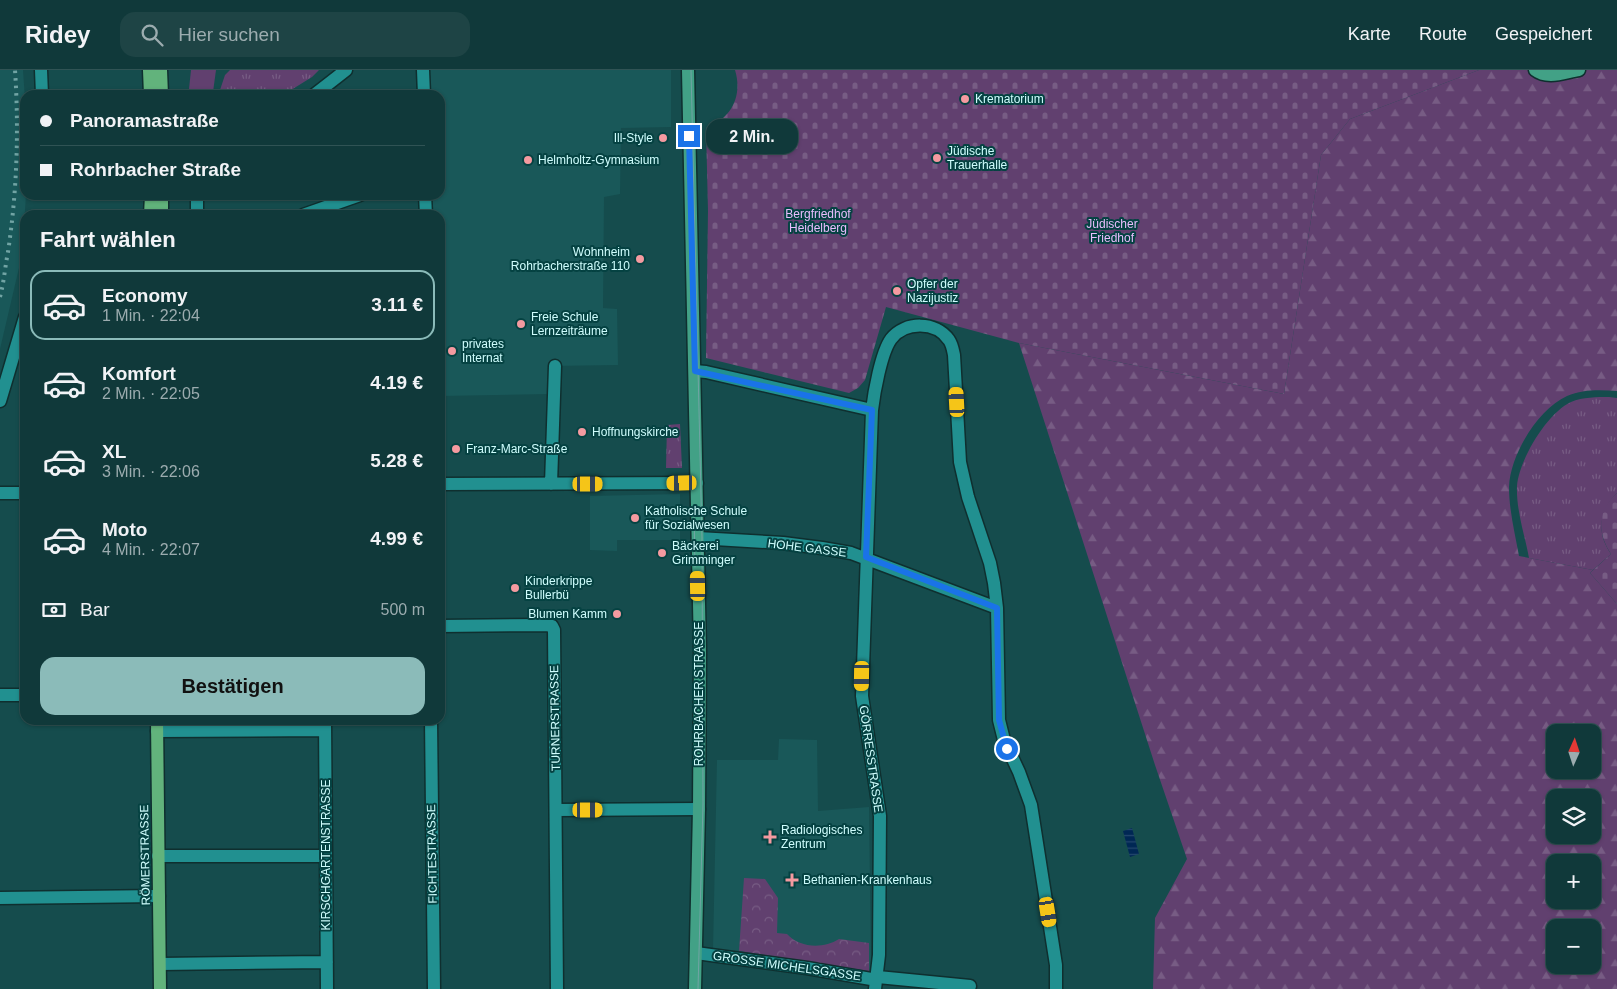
<!DOCTYPE html>
<html lang="de">
<head>
<meta charset="utf-8">
<style>
  body { margin:0; font-family:Arial,sans-serif; background:#1e4445; color:#f1f3f6; height:100vh; display:flex; flex-direction:column; font-size:19px; white-space:nowrap }
  * { box-sizing:border-box; margin:0 }
  p { font-size:16px; color:#9cacaf }
  .icon { flex:none; width:28px; height:28px; fill:none; stroke:currentColor; stroke-width:2; stroke-linecap:round; stroke-linejoin:round }
  .map { position:relative; flex:1; overflow:hidden }
  .panel { position:absolute; left:20px; top:140px; width:425px; height:515px; display:flex; flex-direction:column; background:#10393a; border-radius:15px; box-shadow:0 1px 4px #0004,0 0 0 1px #305354 }
  .panel>* { flex:none }
  .guide { position:absolute; left:20px; top:20px; width:425px; height:110px; border-radius:15px; box-shadow:0 1px 4px #0004,0 0 0 1px #305354; display:grid; align-content:center; height:110px; padding:0 20px; background:#10393a }
  .needle { width:32px; rotate:3deg }
  .tools { position:absolute; left:1546px; top:654px; display:grid; gap:10px }
  .tools a { display:grid; place-items:center; width:55px; height:55px; border-radius:10px; background:#10393a; box-shadow:0 1px 4px #0004,0 0 0 1px #305354; font-size:25px }
  .end { position:absolute; width:22px; height:22px; margin:-11px; border:6px solid #1a73e8; background:#fff; box-shadow:0 0 0 2px #fff }
  .from { border-radius:50% }
  .bubble { position:absolute; height:35px; border-radius:15px; background:#10393a; box-shadow:0 1px 4px #0004,0 0 0 1px #305354; font-size:16px; font-weight:600; line-height:35px; text-align:center }
  .car { position:absolute; width:15px; height:30px; margin:-15px -8px; border-radius:6px; box-shadow:0 0 4px 1px #0007; background:linear-gradient(#f5c518 24%,#345 0 40%,#f5c518 0 76%,#345 0 86%,#f5c518 0) }
  .guide b { display:flex; align-items:center; gap:18px; height:48px; font-size:19px }
  .guide b+b { border-top:1px solid #305354 }
  .guide i { width:12px; height:12px; background:#f1f3f6 }
  ul { padding:0; list-style:none }
  li { display:flex; align-items:center; gap:15px; height:70px; margin:0 10px 8px; padding:0 10px; border:2px solid transparent; border-radius:15px }
  li div { flex:1 }
  li b { display:block; font-size:19px }
  li em { font-style:normal; font-weight:600 }
  li.current { border-color:#8bbbb9 }
  li>.icon { width:45px; height:45px; stroke-width:1.5 }
  h2 { padding:0 20px; font-size:22px; line-height:60px }
  .pay { display:flex; align-items:center; gap:12px; height:55px; padding:0 20px; font-size:19px }
  .pay p { margin-inline-start:auto }
  .cta { display:flex; gap:10px; margin-top:auto; padding:10px 20px }
  .cta a { flex:1; height:58px; border-radius:15px; background:#8bbbb9; color:#111; font-size:20px; font-weight:600; line-height:58px; text-align:center }
  header { display:flex; align-items:center; gap:30px; box-sizing:border-box; height:70px; padding:0 25px; background:#10393a; border-bottom:1px solid #305354 }
  header strong { font-size:24px }
  nav { display:flex; gap:28px; margin-inline-start:auto; font-size:18px }
  .search { width:350px; height:45px; background:#1e4445; display:flex; align-items:center; gap:12px; box-sizing:border-box; padding:0 18px; border-radius:15px; color:#9cacaf; font-size:19px }
  .map>svg:first-child { display:block }
</style>
</head>
<body>
<header>
<strong>Ridey</strong>
<div class="search"><svg class="icon" aria-label="search" viewBox="0 0 24 24"><circle cx="10" cy="10" r="6"/><path d="M15 15l6 6"/></svg>Hier suchen</div>
<nav><a>Karte</a><a>Route</a><a>Gespeichert</a></nav>
</header>
<div class="map">
<svg width="1617" height="919" viewBox="0 0 1617 919">
  <defs>
    <pattern id="grass-tufts" width="24" height="20" patternUnits="userSpaceOnUse" patternTransform="scale(1.25)"><rect width="24" height="20" fill="#61406f"/><path d="M3 7l-1-3M5 7V3M7 7l1-3M15 17l-1-3M17 17v-4M19 17l1-3" fill="none" stroke="#775c84"/></pattern>
    <pattern id="forest-firs" width="22" height="20" patternUnits="userSpaceOnUse" patternTransform="scale(1.25)"><rect width="22" height="20" fill="#61406f"/><path d="M5 1l3.5 6h-7zM16 11l3.5 6h-7z" fill="#775c84"/></pattern>
    <pattern id="cemetery-stones" width="16" height="16" patternUnits="userSpaceOnUse" patternTransform="scale(1.25)"><rect width="16" height="16" fill="#61406f"/><path d="M2 7V4a2 2 0 0 1 4 0v3zM10 15v-3a2 2 0 0 1 4 0v3z" fill="#775c84"/></pattern>
    <pattern id="park-crowns" width="20" height="18" patternUnits="userSpaceOnUse" patternTransform="scale(1.25)"><rect width="20" height="18" fill="#61406f"/><path d="M2 6a3 3 0 1 1 6 0M12 15a3 3 0 1 1 6 0" fill="none" stroke="#775c84"/></pattern>
    <pattern id="water-rules" width="6" height="5" patternUnits="userSpaceOnUse" patternTransform="scale(1.25)"><rect width="6" height="5" fill="#002754"/><path d="M0 2.5h6" fill="none" stroke="#24476e"/></pattern>
  </defs>
  <rect width="100%" height="100%" fill="#154c4d"/>
  <path fill="#195859" d="M0,0H23L25,29L26,125L22,185L0,279Z
    M428,0H671V57L621,58L620,124L604,127L603,238L617,239L618,295L550,296L549,324L440,326V145H430L429,125H440V25H428Z
    M680,424V470H617V481L590,480V426Z
    M779,669L817,670L818,741L869,737L871,903L713,880L717,690H778Z"/>
  <path fill="url(#grass-tufts)" d="M230,0H319L312,7L283,25H208L204,22L213,23L220,20L225,5Z
    M1609,327L1617,328V423C1599,440 1596,463 1611,484L1593,500L1529,488C1525,466 1516,440 1517,416C1519,390 1547,343 1571,332C1583,327 1597,327 1609,327Z
    M680,354L682,398H666L667,355Z"/>
  <path fill="url(#forest-firs)" fill-rule="evenodd" d="M1479,0H1617V321C1601,320 1583,319 1567,326C1538,339 1510,385 1509,417C1509,440 1515,464 1519,486L1593,500L1590,503L1617,534V919H1153L1155,848L1187,789L1155,695L1019,273L1284,324L1321,85L1350,49ZM1555,662H1592V700H1555ZM1555,728H1592V765H1555ZM1555,792H1592V830H1555ZM1555,858H1592V895H1555Z"/>
  <path fill="url(#cemetery-stones)" d="M735,0H1479L1350,49L1321,85L1284,324L1019,273L886,237L865,310L858,318L849,323L706,288L708,141L706,58C731,49 743,26 735,0Z
    M1617,423V534L1590,503L1611,484C1597,463 1597,440 1617,423Z"/>
  <path fill="url(#park-crowns)" d="M744,808L765,809L778,828L777,863L787,864C800,878 823,879 839,869L869,873V901L739,881Z"/>
  <path fill="#61406f" d="M191,0H216L213,22L189,19Z"/>
  <path fill="url(#water-rules)" d="M1132,758L1139,784L1130,787L1123,761Z"/>
  <g fill="none" stroke-linecap="round" stroke-linejoin="round">
    <defs>
      <path id="street" d="M41,0L42,25
        M423,0L424,25
        M314,25L346,0
        M425,125L426,145
        M197,145V125
        M303,145L360,125
        M695,301L706,302L872,340
        M0,331L25,247
        M440,414L697,413
        M551,414L555,296
        M0,423H25
        M698,468L783,473L822,478L851,483L997,538
        M440,556L546,555L552,556L554,560L557,919
        M0,625H25
        M325,650L327,919
        M431,650L434,919
        M157,661L325,660
        M556,740L699,739
        M158,786H326
        M0,828L159,826
        M696,883L807,898L877,910
        M160,894L327,892
        M878,907L970,916
        M875,919L879,885L880,746L862,626L872,340C874,323 881,283 891,269C905,251 936,251 949,270C952,274 953,280 954,285L960,392L968,427L990,493L994,513L997,538L999,650L1004,670L1019,702L1031,735L1056,895V919"/>
      <path id="secondary" d="M688,0L700,582L699,739L695,919
        M1535,0C1548,10 1565,2 1579,0"/>
      <path id="primary" d="M149,0L150,25
        M161,0L162,25
        M162,125V145
        M150,145L151,125
        M157,650L160,919"/>
    </defs>
    <use href="#street" stroke="#0f2f2f" stroke-width="15"/>
    <use href="#secondary" stroke="#0f2f2f" stroke-width="15"/>
    <use href="#primary" stroke="#0f2f2f" stroke-width="15"/>
    <use href="#street" stroke="#219090" stroke-width="12"/>
    <use href="#secondary" stroke="#42a186" stroke-width="12"/>
    <use href="#primary" stroke="#62b37c" stroke-width="12"/>
    <path stroke="#71a4a4" stroke-width="1" d="M691,0L702,468L703,734L698,919
      M694,437L695,497"/>
    <path stroke="#71a4a4" stroke-width="4" stroke-dasharray="2.5 5" stroke-linecap="butt" d="M0,227C4,212 5,197 8,182C17,121 19,61 15,0"/>
  </g>
  <g fill="none" stroke-linecap="round" stroke-linejoin="round">
    <path stroke="#1a73e8" stroke-width="6" d="M689,66L695,301L872,340L866,487L997,538L999,650L1007,679"/>
  </g>
  <g fill="#f49aa0" stroke="#054242" stroke-width="2">
    <circle cx="965" cy="29" r="5"/>
    <circle cx="663" cy="68" r="5"/>
    <circle cx="937" cy="88" r="5"/>
    <circle cx="528" cy="90" r="5"/>
    <circle cx="640" cy="189" r="5"/>
    <circle cx="897" cy="221" r="5"/>
    <circle cx="521" cy="254" r="5"/>
    <circle cx="452" cy="281" r="5"/>
    <circle cx="582" cy="362" r="5"/>
    <circle cx="456" cy="379" r="5"/>
    <circle cx="635" cy="448" r="5"/>
    <circle cx="662" cy="483" r="5"/>
    <circle cx="515" cy="518" r="5"/>
    <circle cx="617" cy="544" r="5"/>
    <path d="M767.5 759.5h5v5h5v5h-5v5h-5v-5h-5v-5h5z"/>
    <path d="M789.5 802.5h5v5h5v5h-5v5h-5v-5h-5v-5h5z"/>
  </g>
  <g text-anchor="middle" dominant-baseline="central" stroke-width="4" stroke-linejoin="round" paint-order="stroke">
    <g font-size="12" fill="#cffdfd" stroke="#054242" text-anchor="start">
      <text x="975" y="29">Krematorium</text>
      <text x="653" y="68" text-anchor="end">Ill-Style</text>
      <text x="947" y="81">Jüdische<tspan x="947" dy="14">Trauerhalle</tspan></text>
      <text x="538" y="90">Helmholtz-Gymnasium</text>
      <text x="630" y="182" text-anchor="end">Wohnheim<tspan x="630" dy="14">Rohrbacherstraße 110</tspan></text>
      <text x="907" y="214">Opfer der<tspan x="907" dy="14">Nazijustiz</tspan></text>
      <text x="531" y="247">Freie Schule<tspan x="531" dy="14">Lernzeiträume</tspan></text>
      <text x="462" y="274">privates<tspan x="462" dy="14">Internat</tspan></text>
      <text x="592" y="362">Hoffnungskirche</text>
      <text x="466" y="379">Franz-Marc-Straße</text>
      <text x="645" y="441">Katholische Schule<tspan x="645" dy="14">für Sozialwesen</tspan></text>
      <text x="672" y="476">Bäckerei<tspan x="672" dy="14">Grimminger</tspan></text>
      <text x="525" y="511">Kinderkrippe<tspan x="525" dy="14">Bullerbü</tspan></text>
      <text x="607" y="544" text-anchor="end">Blumen Kamm</text>
      <text x="781" y="760">Radiologisches<tspan x="781" dy="14">Zentrum</tspan></text>
      <text x="803" y="810">Bethanien-Krankenhaus</text>
    </g>
    <g font-size="12" fill="#eabdfd" stroke="#054242">
      <text x="818" y="144">Bergfriedhof<tspan x="818" dy="14">Heidelberg</tspan></text>
      <text x="1112" y="154">Jüdischer<tspan x="1112" dy="14">Friedhof</tspan></text>
    </g>
    <g font-size="12" fill="#cffdfd" stroke="#054242">
      <text transform="translate(807 478) rotate(7)">HOHE GASSE</text>
      <text transform="translate(699 624) rotate(-90)">ROHRBACHER STRASSE</text>
      <text transform="translate(555 648) rotate(-91)">TURNERSTRASSE</text>
      <text transform="translate(871 689) rotate(82)">GÖRRESSTRASSE</text>
      <text transform="translate(432 784) rotate(-91)">FICHTESTRASSE</text>
      <text transform="translate(145 785) rotate(-91)">RÖMERSTRASSE</text>
      <text transform="translate(326 785) rotate(-90)">KIRSCHGARTENSTRASSE</text>
      <text transform="translate(787 896) rotate(8)">GROSSE MICHELSGASSE</text>
    </g>
  </g>
</svg>
<div class="tools">
<a><svg class="needle" viewBox="-14 -14 28 28"><path d="M0-13l5 13h-10z" fill="#e53935"/><path d="M0 13l5-13h-10z" fill="#9cacaf"/></svg></a>
<a><svg class="icon" aria-label="layers" viewBox="0 0 24 24"><path d="M12 4l9 5-9 5-9-5zM3 14l9 5 9-5"/></svg></a>
<a>+</a>
<a>−</a>
</div>
<i class="end from" style="left:1007px;top:679px"></i>
<i class="end" style="left:689px;top:66px"></i>
<div class="bubble" style="left:706px;top:49px;width:92px">2 Min.</div>
<i class="car" style="left:957px;top:332px;rotate:357deg"></i>
<i class="car" style="left:682px;top:413px;rotate:269deg"></i>
<i class="car" style="left:588px;top:414px;rotate:90deg"></i>
<i class="car" style="left:698px;top:516px;rotate:359deg"></i>
<i class="car" style="left:862px;top:606px;rotate:181deg"></i>
<i class="car" style="left:588px;top:740px;rotate:90deg"></i>
<i class="car" style="left:1048px;top:842px;rotate:171deg"></i>
<div class="guide">
<b><i class="from"></i>Panoramastraße</b>
<b><i></i>Rohrbacher Straße</b>
</div>
<section class="panel">
<h2>Fahrt wählen</h2>
<ul>
<li class="current"><svg class="icon" aria-label="car" viewBox="0 0 24 24"><path d="M5 17H2v-5l4-1 3-4h7l3 4 3 1v5h-3M9 17h6M6 11h13"/><circle cx="7" cy="17" r="2"/><circle cx="17" cy="17" r="2"/></svg><div><b>Economy</b><p>1 Min. · 22:04</p></div><em>3.11 €</em></li>
<li><svg class="icon" aria-label="car" viewBox="0 0 24 24"><path d="M5 17H2v-5l4-1 3-4h7l3 4 3 1v5h-3M9 17h6M6 11h13"/><circle cx="7" cy="17" r="2"/><circle cx="17" cy="17" r="2"/></svg><div><b>Komfort</b><p>2 Min. · 22:05</p></div><em>4.19 €</em></li>
<li><svg class="icon" aria-label="car" viewBox="0 0 24 24"><path d="M5 17H2v-5l4-1 3-4h7l3 4 3 1v5h-3M9 17h6M6 11h13"/><circle cx="7" cy="17" r="2"/><circle cx="17" cy="17" r="2"/></svg><div><b>XL</b><p>3 Min. · 22:06</p></div><em>5.28 €</em></li>
<li><svg class="icon" aria-label="car" viewBox="0 0 24 24"><path d="M5 17H2v-5l4-1 3-4h7l3 4 3 1v5h-3M9 17h6M6 11h13"/><circle cx="7" cy="17" r="2"/><circle cx="17" cy="17" r="2"/></svg><div><b>Moto</b><p>4 Min. · 22:07</p></div><em>4.99 €</em></li>
</ul>
<div class="pay"><svg class="icon" aria-label="cash" viewBox="0 0 24 24"><path d="M3 7h18v10H3z"/><circle cx="12" cy="12" r="2"/></svg>Bar<p>500 m</p></div>
<div class="cta"><a>Bestätigen</a></div>
</section>
</div>
</body>
</html>
